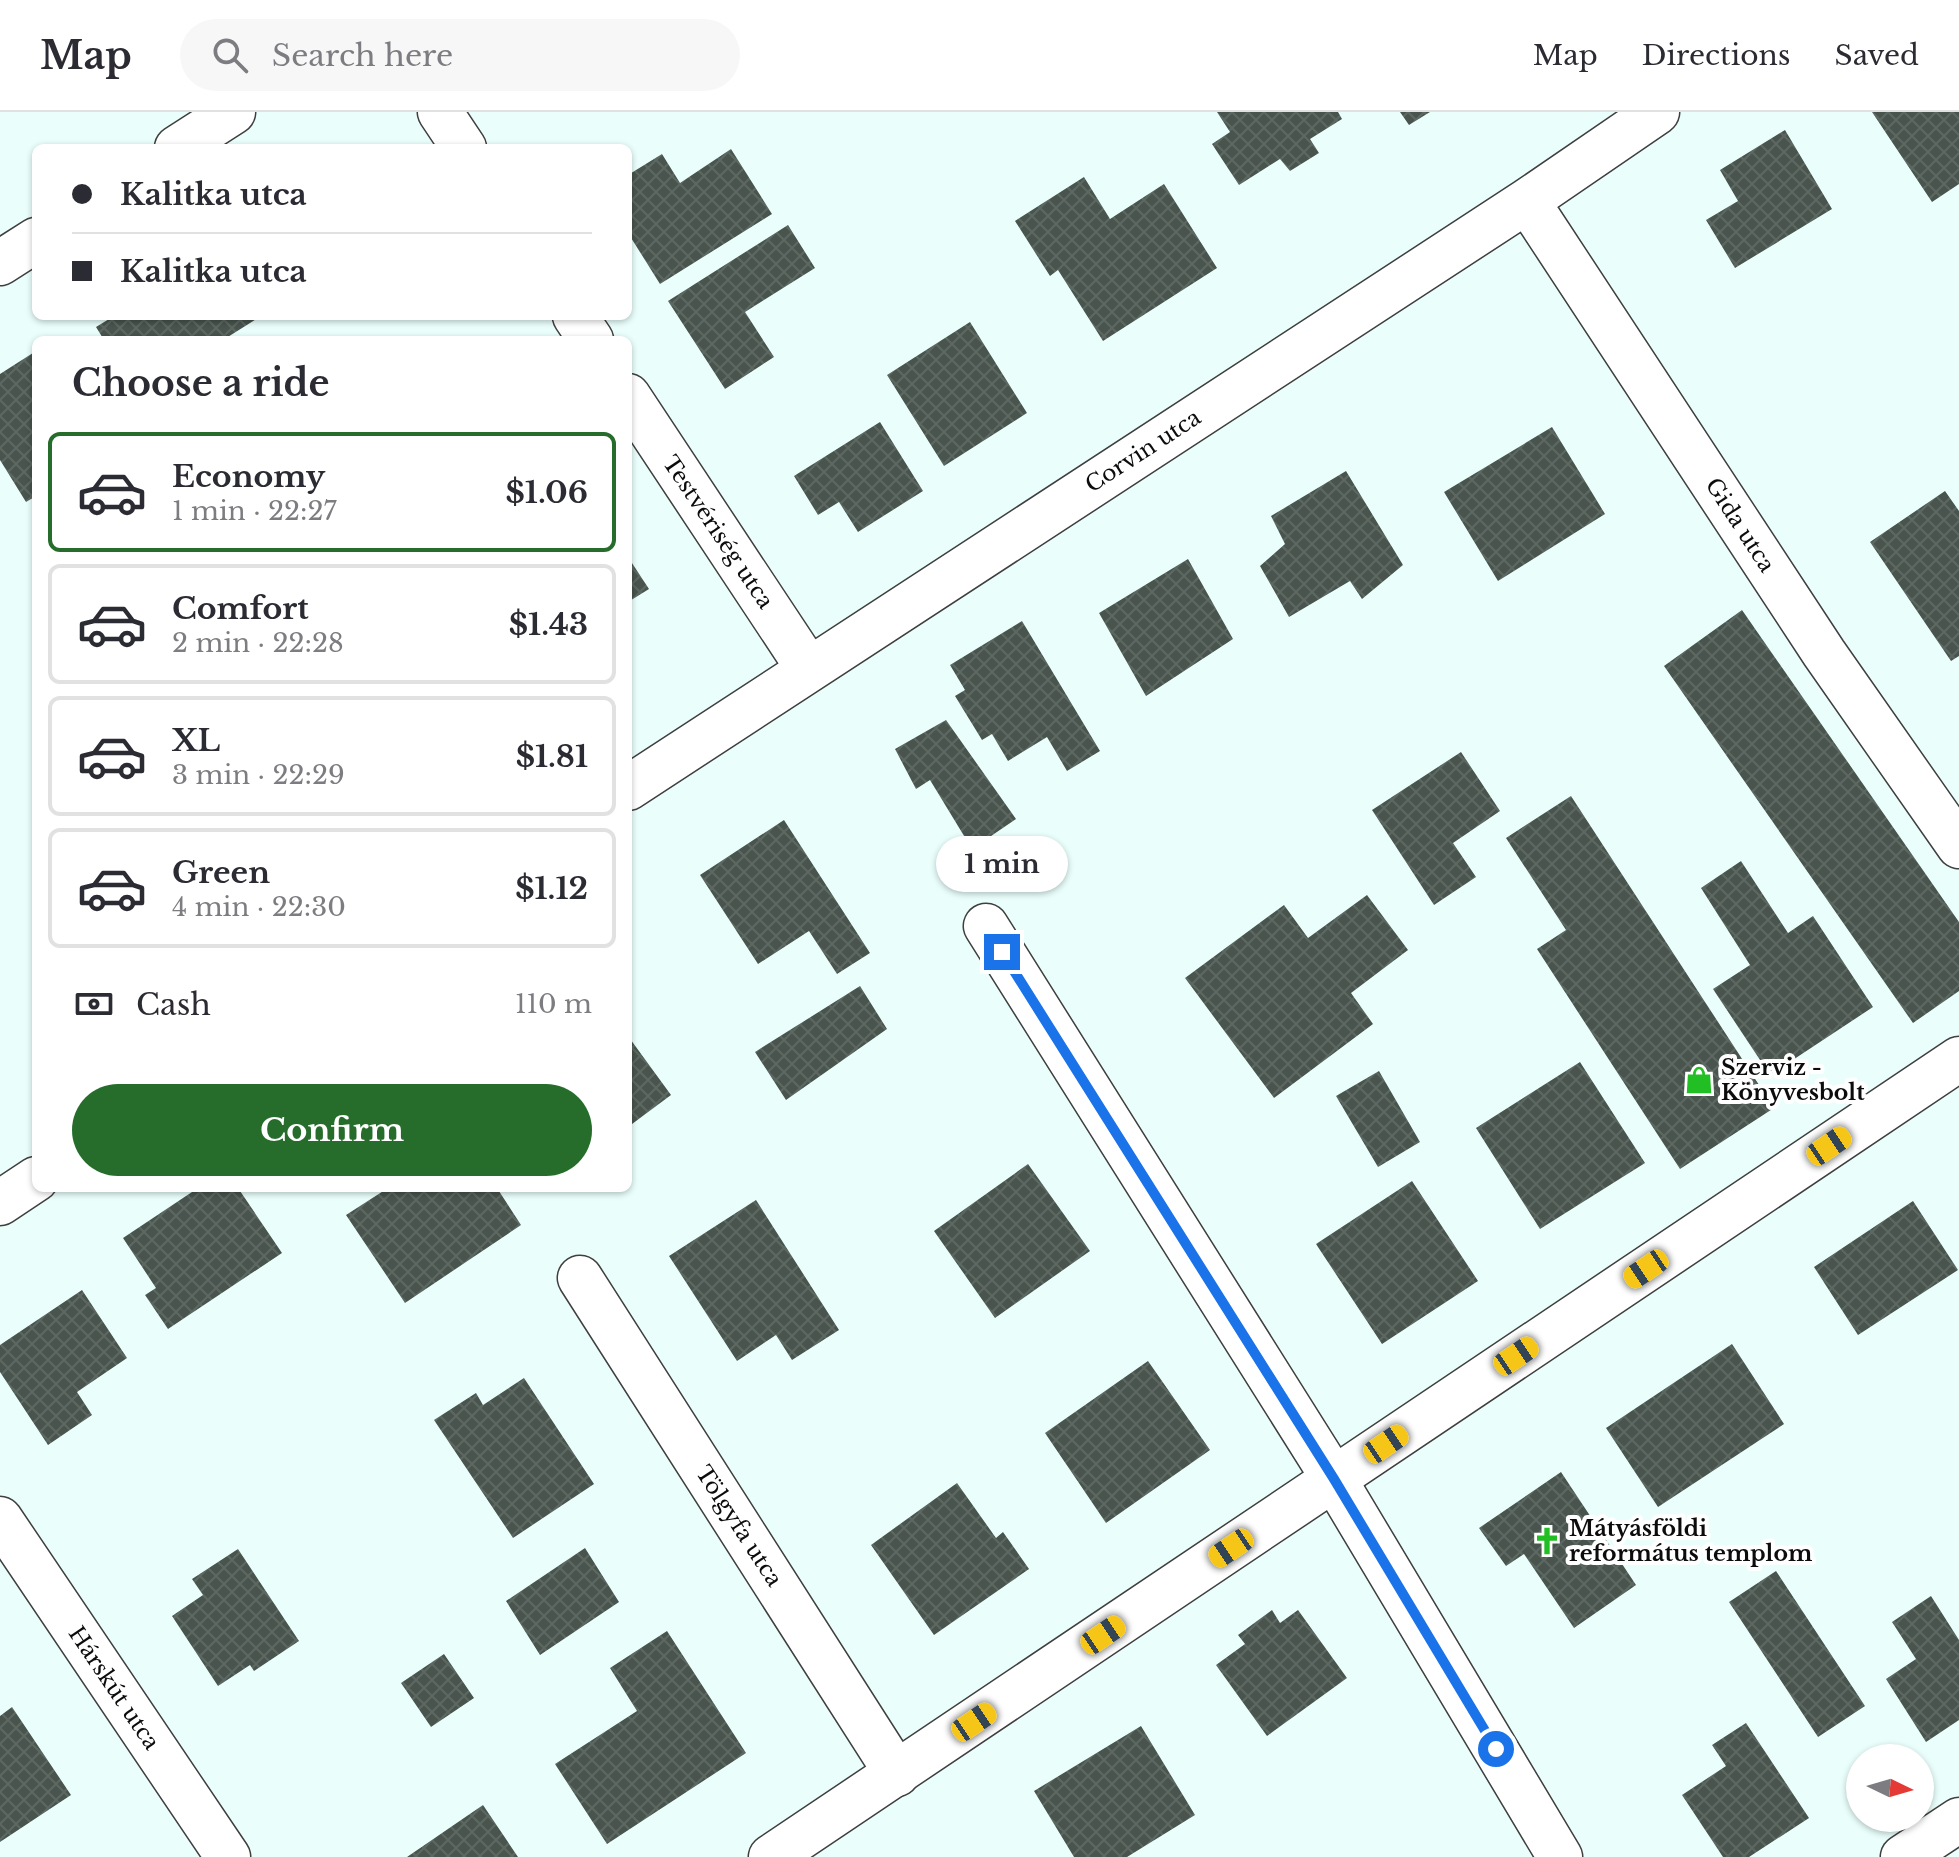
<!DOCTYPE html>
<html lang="en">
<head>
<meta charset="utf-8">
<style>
  body { margin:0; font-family:"Libre Baskerville",serif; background:#f7f7f7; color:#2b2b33; height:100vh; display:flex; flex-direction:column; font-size:30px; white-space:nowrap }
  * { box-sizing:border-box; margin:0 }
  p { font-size:26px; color:#7c7c81 }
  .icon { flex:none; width:44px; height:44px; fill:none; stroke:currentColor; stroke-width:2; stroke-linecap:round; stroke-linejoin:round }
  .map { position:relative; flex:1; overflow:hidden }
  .side { position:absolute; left:32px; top:224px; width:600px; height:856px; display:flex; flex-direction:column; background:#fff; border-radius:12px; box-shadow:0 2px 6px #0004 }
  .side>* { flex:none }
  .hud { position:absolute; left:32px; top:32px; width:600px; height:176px; border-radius:12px; box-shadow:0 2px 6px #0004; display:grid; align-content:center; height:176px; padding:0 40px; background:#fff }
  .needle { width:52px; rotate:95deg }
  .buttons { position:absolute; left:1846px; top:1632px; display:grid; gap:16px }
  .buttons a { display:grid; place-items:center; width:88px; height:88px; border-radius:50%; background:#fff; box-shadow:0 2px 6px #0004; font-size:40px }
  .end { position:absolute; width:36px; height:36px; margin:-18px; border:10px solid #1a73e8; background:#fff; box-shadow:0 0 0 4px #fff }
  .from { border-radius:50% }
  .bubble { position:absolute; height:56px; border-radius:28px; background:#fff; box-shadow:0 2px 6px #0004; font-size:26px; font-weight:800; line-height:56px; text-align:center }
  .car { position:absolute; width:24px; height:48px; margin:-24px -12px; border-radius:10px; box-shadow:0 0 6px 2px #0007; background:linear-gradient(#f5c518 24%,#345 0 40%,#f5c518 0 76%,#345 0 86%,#f5c518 0) }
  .hud b { display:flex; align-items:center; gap:28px; height:76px; font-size:30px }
  .hud b+b { border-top:2px solid #e1e1e2 }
  .hud i { width:20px; height:20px; background:#2b2b33 }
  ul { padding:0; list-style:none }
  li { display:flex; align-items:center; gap:24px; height:120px; margin:0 16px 12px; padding:0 24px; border:4px solid #e1e1e2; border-radius:12px }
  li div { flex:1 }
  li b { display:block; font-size:30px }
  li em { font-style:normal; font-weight:800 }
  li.selected { border-color:#266d2c }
  li>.icon { width:72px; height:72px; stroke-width:1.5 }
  h2 { padding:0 40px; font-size:36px; line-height:96px }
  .pay { display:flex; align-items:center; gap:20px; height:88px; padding:0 40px; font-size:30px }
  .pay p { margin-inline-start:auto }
  .primary-button { display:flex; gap:16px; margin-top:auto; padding:16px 40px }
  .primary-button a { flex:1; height:92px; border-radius:48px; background:#266d2c; color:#fff; font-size:32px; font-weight:800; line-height:92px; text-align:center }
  header { display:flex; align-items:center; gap:48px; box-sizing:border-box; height:112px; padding:0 40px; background:#fff; border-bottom:2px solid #e1e1e2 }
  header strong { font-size:38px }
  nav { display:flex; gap:44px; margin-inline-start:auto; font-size:28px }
  .search { width:560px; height:72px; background:#f7f7f7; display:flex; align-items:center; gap:20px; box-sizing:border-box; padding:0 28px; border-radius:44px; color:#7c7c81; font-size:30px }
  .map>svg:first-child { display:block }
</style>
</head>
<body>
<header>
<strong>Map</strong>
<div class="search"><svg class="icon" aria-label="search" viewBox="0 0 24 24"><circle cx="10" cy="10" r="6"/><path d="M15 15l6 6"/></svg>Search here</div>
<nav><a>Map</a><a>Directions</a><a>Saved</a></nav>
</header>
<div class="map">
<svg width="1959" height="1745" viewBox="0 0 1959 1745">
  <defs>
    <pattern id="building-cross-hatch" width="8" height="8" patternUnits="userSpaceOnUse" patternTransform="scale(2)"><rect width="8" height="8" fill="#48544d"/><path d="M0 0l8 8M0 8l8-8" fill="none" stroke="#5e6862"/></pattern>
  </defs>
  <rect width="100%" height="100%" fill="#eafffc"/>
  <path fill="url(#building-cross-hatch)" d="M1217,0H1338L1342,7L1310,27L1319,41L1290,59L1280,47L1239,73L1212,32L1230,20Z
    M1400,0H1430L1409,13Z
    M1872,0H1959V72L1932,90Z
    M1785,18L1832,97L1735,156L1706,108L1738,89L1720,58Z
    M731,37L772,102L660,172L628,121V63L662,42L680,71Z
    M1084,65L1110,107L1164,72L1217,156L1103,229L1058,158L1050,164L1015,109Z
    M788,113L815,156L745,200L774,245L725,277L668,189Z
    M114,204H261L223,228H104L96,215Z
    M970,210L1027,301L944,354L887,263Z
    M36,239V384L26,390L0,348V262Z
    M880,310L923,379L858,420L839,390L818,403L794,364Z
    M1552,315L1605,402L1498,469L1444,380Z
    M1346,359L1403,453L1362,487L1350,469L1289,505L1260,454L1285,432L1271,404Z
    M1945,379L1959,399V544L1951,549L1870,430Z
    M628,445L649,477L628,490Z
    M1188,447L1233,527L1146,584L1099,501Z
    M1742,498L1959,810V879L1913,911L1664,554Z
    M1022,509L1100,639L1067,659L1047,625L1008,649L992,622L982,628L955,584L965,578L950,553Z
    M946,608L1016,707L972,737L930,668L916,677L895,637Z
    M1461,640L1500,699L1453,731L1476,765L1434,793L1372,698Z
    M1571,684L1774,996L1680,1057L1537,837L1566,818L1506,726Z
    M784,708L870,841L837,862L809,819L758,852L700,763Z
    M1741,749L1788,821L1813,804L1873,895L1770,963L1713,877L1750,853L1701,776Z
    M1367,783L1408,838L1351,881L1373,912L1274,986L1185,866L1284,793L1308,826Z
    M860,874L887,917L786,988L755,940Z
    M628,924L671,983L628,1015Z
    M1580,950L1645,1051L1540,1117L1476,1016Z
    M1379,959L1420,1030L1378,1055L1336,984Z
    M1028,1052L1090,1139L995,1206L934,1119Z
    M1412,1069L1478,1169L1382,1232L1316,1132Z
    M198,1076H238L282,1141L168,1217L145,1183L156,1176L123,1126Z
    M388,1076H497L521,1113L405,1191L346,1103Z
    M756,1088L839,1218L792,1248L776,1223L737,1249L669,1144Z
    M1913,1089L1958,1158L1858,1223L1814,1155Z
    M82,1178L127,1246L77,1280L92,1303L48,1333L0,1260V1233Z
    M1732,1232L1784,1312L1658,1395L1606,1316Z
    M1148,1249L1210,1338L1106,1411L1045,1321Z
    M524,1266L594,1372L513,1426L434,1308L476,1281L483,1293Z
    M1561,1360L1636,1473L1574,1516L1524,1442L1506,1454L1479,1416Z
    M957,1371L996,1426L1003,1420L1029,1457L934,1523L871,1433Z
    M585,1436L619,1490L540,1543L506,1489Z
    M238,1437L299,1529L254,1559L250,1553L218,1574L172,1504L203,1483L192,1467Z
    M1776,1459L1865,1594L1818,1625L1729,1490Z
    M1931,1484L1959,1528V1608L1926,1630L1886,1567L1916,1547L1892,1510Z
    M1272,1498L1280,1511L1298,1498L1347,1566L1267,1624L1216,1553L1245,1532L1238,1523Z
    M667,1519L746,1641L607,1732L555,1652L637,1599L610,1556Z
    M444,1542L474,1586L431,1615L401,1571Z
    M12,1595L71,1683L0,1730V1604Z
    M1746,1611L1809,1706L1749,1745H1723L1682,1683L1726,1654L1712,1633Z
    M1141,1614L1195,1703L1127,1745H1074L1034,1679Z
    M483,1693L518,1745H407Z"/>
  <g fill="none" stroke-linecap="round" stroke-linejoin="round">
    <defs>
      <path id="minor" d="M440,0L464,36
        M177,36L233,0
        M1527,89L1824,541L1959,734
        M0,151L36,128
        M575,204L591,228
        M628,284L808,556
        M628,676L1527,89L1657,0
        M986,814L1334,1367L1560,1745
        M0,1091L36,1067
        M580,1166L897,1662
        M0,1407L228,1745
        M1903,1745L1959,1708"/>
      <path id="tertiary" d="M771,1745L1959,947"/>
    </defs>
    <use href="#minor" stroke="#3f3f3f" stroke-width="47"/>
    <use href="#tertiary" stroke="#3f3f3f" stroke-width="47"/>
    <use href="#minor" stroke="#fff" stroke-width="44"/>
    <use href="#tertiary" stroke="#fff" stroke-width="44"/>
  </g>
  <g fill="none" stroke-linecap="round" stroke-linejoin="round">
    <path stroke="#1a73e8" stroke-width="10" d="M1002,840L1334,1367L1496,1637"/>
  </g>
  <defs>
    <symbol id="shop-bare" viewBox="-9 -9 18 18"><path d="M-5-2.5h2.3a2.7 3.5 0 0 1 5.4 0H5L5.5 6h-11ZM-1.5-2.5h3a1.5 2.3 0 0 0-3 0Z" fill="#21be24" stroke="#fff" stroke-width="2.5" paint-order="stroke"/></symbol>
    <symbol id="church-bare" viewBox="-9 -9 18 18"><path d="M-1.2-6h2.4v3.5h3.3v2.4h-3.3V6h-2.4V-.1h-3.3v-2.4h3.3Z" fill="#21be24" stroke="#fff" stroke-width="2.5" paint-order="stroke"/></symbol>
  </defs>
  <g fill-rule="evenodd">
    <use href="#shop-bare" x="1679" y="948" width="40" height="40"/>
    <use href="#church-bare" x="1527" y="1409" width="40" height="40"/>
  </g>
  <g text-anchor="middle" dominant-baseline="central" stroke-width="8" stroke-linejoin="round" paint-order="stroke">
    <g font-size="22" fill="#0c0c0c" stroke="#fff">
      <text transform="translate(1143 339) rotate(-33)">Corvin utca</text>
      <text transform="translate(1740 413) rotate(57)">Gida utca</text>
      <text transform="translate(718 420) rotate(56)">Testvériség utca</text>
      <text transform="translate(739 1414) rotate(57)">Tölgyfa utca</text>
      <text transform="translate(114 1576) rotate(56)">Hárskút utca</text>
    </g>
    <g font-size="22" font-weight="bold" fill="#0c0c0c" stroke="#fff" text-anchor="start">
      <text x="1721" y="955">Szerviz -<tspan x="1721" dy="25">Könyvesbolt</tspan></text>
      <text x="1569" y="1416">Mátyásföldi<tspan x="1569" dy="25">református templom</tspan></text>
    </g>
  </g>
</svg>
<div class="buttons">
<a><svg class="needle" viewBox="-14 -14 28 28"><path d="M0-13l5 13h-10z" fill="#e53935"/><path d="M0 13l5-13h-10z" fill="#7c7c81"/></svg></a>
</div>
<i class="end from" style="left:1496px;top:1637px"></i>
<i class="end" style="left:1002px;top:840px"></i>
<div class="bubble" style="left:936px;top:724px;width:132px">1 min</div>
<i class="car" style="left:1829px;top:1034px;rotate:56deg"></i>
<i class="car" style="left:1646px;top:1157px;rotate:236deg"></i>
<i class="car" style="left:1516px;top:1244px;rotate:56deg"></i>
<i class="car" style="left:1386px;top:1332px;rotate:56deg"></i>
<i class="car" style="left:1231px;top:1436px;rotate:236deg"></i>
<i class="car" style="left:1103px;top:1523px;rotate:56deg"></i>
<i class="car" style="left:974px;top:1610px;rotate:56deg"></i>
<div class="hud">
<b><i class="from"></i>Kalitka utca</b>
<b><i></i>Kalitka utca</b>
</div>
<section class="side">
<h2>Choose a ride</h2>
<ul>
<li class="selected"><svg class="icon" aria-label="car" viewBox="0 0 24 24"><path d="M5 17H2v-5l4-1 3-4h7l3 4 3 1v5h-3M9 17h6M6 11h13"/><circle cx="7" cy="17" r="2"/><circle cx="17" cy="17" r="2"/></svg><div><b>Economy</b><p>1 min · 22:27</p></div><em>$1.06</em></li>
<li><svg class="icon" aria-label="car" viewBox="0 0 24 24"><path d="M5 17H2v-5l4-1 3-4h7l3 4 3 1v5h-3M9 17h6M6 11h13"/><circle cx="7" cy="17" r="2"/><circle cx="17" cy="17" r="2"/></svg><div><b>Comfort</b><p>2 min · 22:28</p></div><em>$1.43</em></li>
<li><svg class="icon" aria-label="car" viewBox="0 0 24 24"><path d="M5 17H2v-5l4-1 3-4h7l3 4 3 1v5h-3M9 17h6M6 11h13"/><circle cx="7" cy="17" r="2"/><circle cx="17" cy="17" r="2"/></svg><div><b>XL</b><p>3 min · 22:29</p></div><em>$1.81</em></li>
<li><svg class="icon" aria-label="car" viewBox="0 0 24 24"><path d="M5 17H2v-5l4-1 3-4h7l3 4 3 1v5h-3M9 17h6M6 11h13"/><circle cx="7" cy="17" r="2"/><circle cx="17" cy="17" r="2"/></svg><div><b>Green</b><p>4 min · 22:30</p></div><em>$1.12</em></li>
</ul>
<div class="pay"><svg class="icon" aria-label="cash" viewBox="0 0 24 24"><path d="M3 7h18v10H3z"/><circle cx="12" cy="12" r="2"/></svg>Cash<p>110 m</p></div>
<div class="primary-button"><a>Confirm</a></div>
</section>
</div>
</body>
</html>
